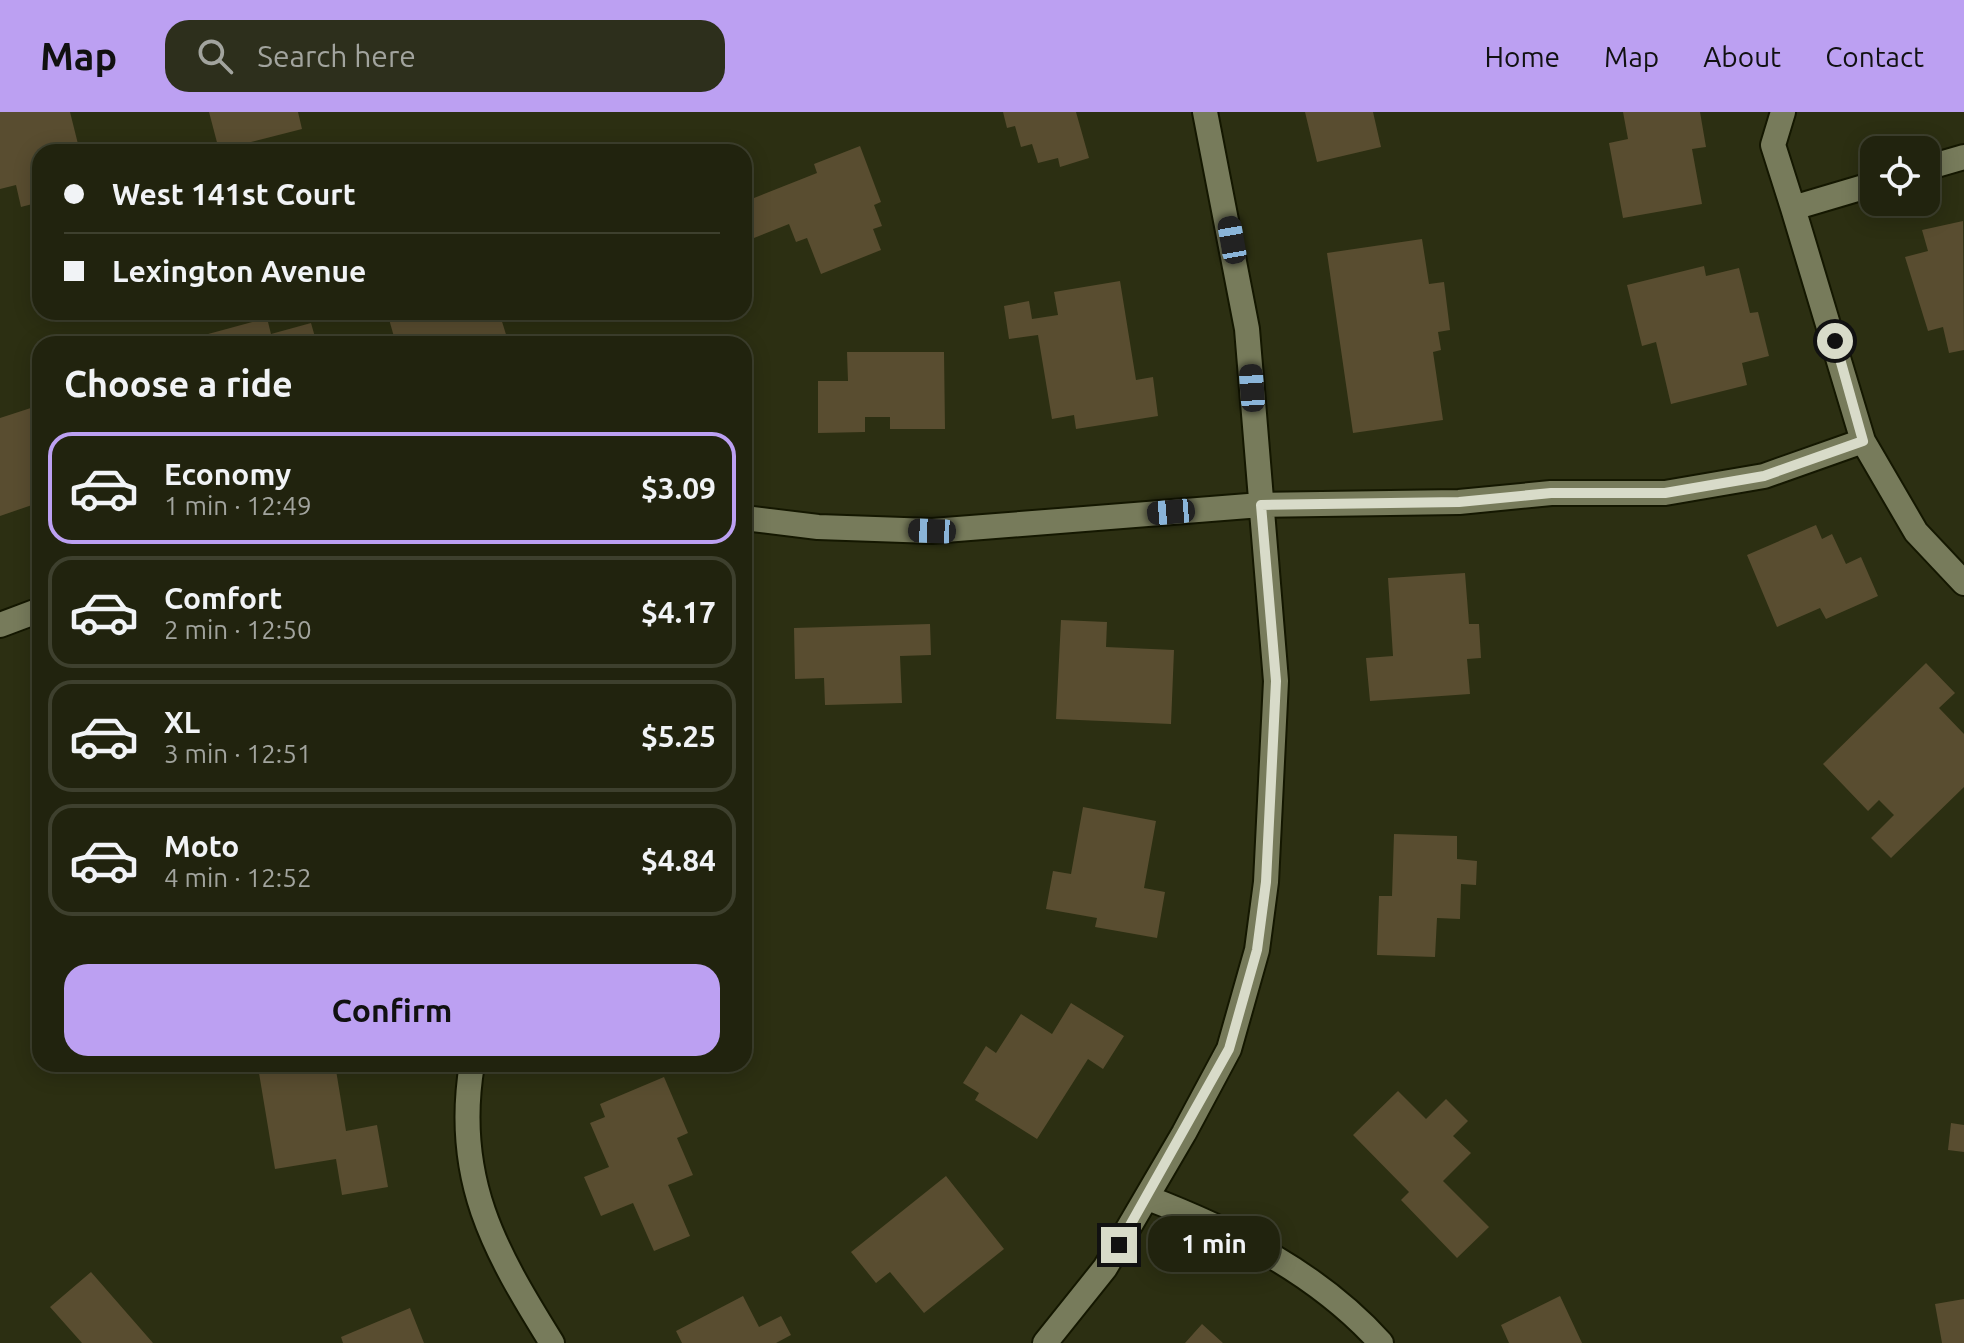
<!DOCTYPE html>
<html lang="en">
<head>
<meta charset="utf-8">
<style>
  body { margin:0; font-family:Ubuntu,sans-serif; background:#2d2f1c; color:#f1f3f6; height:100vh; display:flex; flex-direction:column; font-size:30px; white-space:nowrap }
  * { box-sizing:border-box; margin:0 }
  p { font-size:26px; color:#a2a49e }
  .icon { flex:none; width:44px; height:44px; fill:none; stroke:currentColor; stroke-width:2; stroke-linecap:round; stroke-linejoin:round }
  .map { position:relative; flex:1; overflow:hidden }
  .drawer { position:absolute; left:32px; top:224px; width:720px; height:736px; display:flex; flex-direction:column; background:#21230e; border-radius:24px; box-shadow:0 4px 20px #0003,0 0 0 2px #3e402e }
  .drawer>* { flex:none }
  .top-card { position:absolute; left:32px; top:32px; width:720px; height:176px; border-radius:24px; box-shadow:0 4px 20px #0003,0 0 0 2px #3e402e; display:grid; align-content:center; height:176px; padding:0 32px; background:#21230e }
  .buttons { position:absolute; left:1860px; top:24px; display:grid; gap:16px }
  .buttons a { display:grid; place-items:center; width:80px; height:80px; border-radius:16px; background:#21230e; box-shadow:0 4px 20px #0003,0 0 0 2px #3e402e; font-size:40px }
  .end { position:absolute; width:36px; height:36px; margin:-18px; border:10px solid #d8dbc9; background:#111; box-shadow:0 0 0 4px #111 }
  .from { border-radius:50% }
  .bubble { position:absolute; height:56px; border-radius:24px; background:#21230e; box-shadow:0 4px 20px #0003,0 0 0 2px #3e402e; font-size:26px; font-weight:700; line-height:56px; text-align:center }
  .car { position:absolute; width:24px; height:48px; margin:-24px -12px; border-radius:10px; box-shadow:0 0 6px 2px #0007; background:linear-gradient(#222 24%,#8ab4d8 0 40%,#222 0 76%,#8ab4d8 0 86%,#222 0) }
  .top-card b { display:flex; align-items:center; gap:28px; height:76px; font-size:30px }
  .top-card b+b { border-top:2px solid #3e402e }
  .top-card i { width:20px; height:20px; background:#f1f3f6 }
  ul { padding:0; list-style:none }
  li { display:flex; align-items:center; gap:24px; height:112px; margin:0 16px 12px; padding:0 16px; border:4px solid #3e402e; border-radius:24px }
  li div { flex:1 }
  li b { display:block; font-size:30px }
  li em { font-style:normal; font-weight:700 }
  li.active { border-color:#bca0f2 }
  li>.icon { width:72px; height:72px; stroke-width:1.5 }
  h2 { padding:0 32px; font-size:36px; line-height:96px }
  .cta { display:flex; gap:16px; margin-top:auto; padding:16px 32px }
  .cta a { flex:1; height:92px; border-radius:24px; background:#bca0f2; color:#111; font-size:32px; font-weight:700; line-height:92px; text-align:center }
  header { display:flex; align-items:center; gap:48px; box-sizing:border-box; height:112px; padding:0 40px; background:#bca0f2; color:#111 }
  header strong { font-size:38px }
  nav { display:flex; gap:44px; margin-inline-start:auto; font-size:28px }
  .search { width:560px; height:72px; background:#2d2f1c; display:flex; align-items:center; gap:20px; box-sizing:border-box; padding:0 28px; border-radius:24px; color:#a2a49e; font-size:30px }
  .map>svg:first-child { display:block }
</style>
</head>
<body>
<header>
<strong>Map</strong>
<div class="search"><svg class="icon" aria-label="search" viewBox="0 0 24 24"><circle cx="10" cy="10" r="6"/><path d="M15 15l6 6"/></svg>Search here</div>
<nav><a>Home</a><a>Map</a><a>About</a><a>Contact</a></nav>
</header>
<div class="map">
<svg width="1964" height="1231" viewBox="0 0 1964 1231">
  <rect width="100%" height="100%" fill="#2c2f12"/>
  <path fill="#594d30" d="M0,0H70L80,40H40V90L21,95L16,73L0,77Z
    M209,0H298L302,17L219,38Z
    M1003,0H1076L1089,46L1060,55L1058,46L1038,51L1032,32L1021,35L1015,14L1007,16Z
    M1305,0H1373L1381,35L1317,50Z
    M1623,0H1700L1706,35L1692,37L1702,92L1623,106L1609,31L1628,27Z
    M860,34L881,90L874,93L882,114L873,117L881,138L821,162L807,126L796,130L789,112L744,130V90L817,61L814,52Z
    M1963,109L1964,238L1949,241L1943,215L1928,219L1905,145L1928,139L1922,118Z
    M1422,127L1429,172L1444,170L1450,218L1438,220L1441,238L1433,240L1443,308L1353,321L1327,141Z
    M1704,154L1706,164L1739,156L1750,201L1758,200L1769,244L1742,251L1747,273L1671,292L1656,230L1642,234L1627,173Z
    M1120,169L1136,268L1153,265L1158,304L1076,317L1074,303L1052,307L1038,223L1009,227L1004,194L1029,189L1032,207L1058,203L1054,180Z
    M387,200H477L478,204L499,200L509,232H396Z
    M267,206L271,222L311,211L317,232H187L186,228Z
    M847,240H944L945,317H890V305H865V320L818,321V269H848Z
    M40,293V380L30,384L32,393L0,404V306Z
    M1816,413L1822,427L1832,422L1846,452L1861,445L1878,484L1826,507L1820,496L1777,515L1747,443Z
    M1465,461L1469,512H1479L1481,546L1467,547L1470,582L1370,589L1366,546L1393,544L1388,466Z
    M1061,508L1107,510L1106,535L1174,538L1171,612L1056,607Z
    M930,512L931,543L900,544L902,591L825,593L824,566L795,567L794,516Z
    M1926,551L1955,581L1939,596L1964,622V675L1891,746L1871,726L1894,703L1879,688L1868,699L1823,652Z
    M1083,695L1156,709L1144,776L1165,780L1157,826L1095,815L1097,806L1046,797L1053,759L1071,762Z
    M1394,722L1457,724V747L1477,749L1476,773L1461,772L1460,807L1437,806L1435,845L1377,843L1379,784H1392Z
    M1071,891L1124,924L1103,957L1088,947L1037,1027L975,988L979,981L963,971L986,934L996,941L1021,902L1052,922Z
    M279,952H335L346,1019L377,1013L388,1075L342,1083L336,1047L275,1057L258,955Z
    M664,965L688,1021L677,1026L693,1063L668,1073L690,1124L654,1139L633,1091L601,1104L584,1065L609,1055L590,1011L605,1005L600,992Z
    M1398,979L1426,1007L1446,987L1468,1009L1453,1024L1471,1041L1443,1069L1489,1115L1457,1146L1401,1088L1409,1080L1353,1023Z
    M1951,1011L1964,1013V1040L1948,1038Z
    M946,1064L1004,1137L924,1201L890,1160L876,1171L851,1140Z
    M91,1160L153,1231H82L50,1195Z
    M743,1184L759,1215L781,1204L791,1223L776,1231H682L676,1219Z
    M1560,1184L1582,1231H1509L1501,1213Z
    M1964,1187V1231H1942L1935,1192Z
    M410,1196L424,1231H343L341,1225Z
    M1202,1212L1223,1231H1185Z"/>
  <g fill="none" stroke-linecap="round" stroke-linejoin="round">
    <defs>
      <path id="street" d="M1783,0L1773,33L1793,96L1874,72
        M1926,56L1964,45
        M1793,96L1863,329L1916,420L1964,471
        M744,406L818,415L932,419L1261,393L1459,390L1551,381H1665L1764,364L1863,329
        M0,513L40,498
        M472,952C453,1066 494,1138 552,1231
        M1148,1086C1234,1119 1319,1162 1381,1231
        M1045,1231L1105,1156L1184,1021L1229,937L1257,838L1266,770L1276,569L1247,217L1205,0"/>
    </defs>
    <use href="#street" stroke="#141700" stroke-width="28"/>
    <use href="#street" stroke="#777b5b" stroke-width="24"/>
  </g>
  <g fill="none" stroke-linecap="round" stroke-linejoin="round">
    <path stroke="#d8dbc9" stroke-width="10" d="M1119,1133L1229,937L1257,838L1266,770L1276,569L1261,393L1459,390L1551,381H1665L1764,364L1863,329L1835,229"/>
  </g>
</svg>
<div class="buttons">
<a><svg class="icon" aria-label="locate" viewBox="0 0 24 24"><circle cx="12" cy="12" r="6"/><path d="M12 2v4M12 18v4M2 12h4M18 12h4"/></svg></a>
</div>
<i class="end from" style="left:1835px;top:229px"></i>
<i class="end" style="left:1119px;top:1133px"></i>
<div class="bubble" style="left:1148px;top:1104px;width:132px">1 min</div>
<i class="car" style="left:1232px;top:128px;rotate:350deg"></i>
<i class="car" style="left:1252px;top:276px;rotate:356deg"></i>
<i class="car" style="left:1171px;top:400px;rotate:265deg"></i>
<i class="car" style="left:932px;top:419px;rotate:272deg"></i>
<div class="top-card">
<b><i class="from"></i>West 141st Court</b>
<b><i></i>Lexington Avenue</b>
</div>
<section class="drawer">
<h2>Choose a ride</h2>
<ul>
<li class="active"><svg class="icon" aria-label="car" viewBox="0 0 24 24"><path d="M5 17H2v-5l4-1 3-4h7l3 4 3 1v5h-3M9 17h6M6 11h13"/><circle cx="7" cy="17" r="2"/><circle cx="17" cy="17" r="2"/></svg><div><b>Economy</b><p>1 min · 12:49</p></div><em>$3.09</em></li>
<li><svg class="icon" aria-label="car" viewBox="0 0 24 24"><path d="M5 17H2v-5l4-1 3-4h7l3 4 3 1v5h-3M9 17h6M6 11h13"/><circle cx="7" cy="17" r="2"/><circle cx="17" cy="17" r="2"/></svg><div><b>Comfort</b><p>2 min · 12:50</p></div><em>$4.17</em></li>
<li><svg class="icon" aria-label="car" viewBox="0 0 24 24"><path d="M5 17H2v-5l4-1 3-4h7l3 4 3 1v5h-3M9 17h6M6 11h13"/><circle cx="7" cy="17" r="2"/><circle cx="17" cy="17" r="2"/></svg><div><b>XL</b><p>3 min · 12:51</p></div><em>$5.25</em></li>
<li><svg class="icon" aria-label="car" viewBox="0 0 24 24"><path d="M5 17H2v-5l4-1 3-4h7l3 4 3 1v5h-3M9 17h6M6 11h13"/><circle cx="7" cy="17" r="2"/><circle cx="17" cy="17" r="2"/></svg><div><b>Moto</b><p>4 min · 12:52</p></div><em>$4.84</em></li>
</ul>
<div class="cta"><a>Confirm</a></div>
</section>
</div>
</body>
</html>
